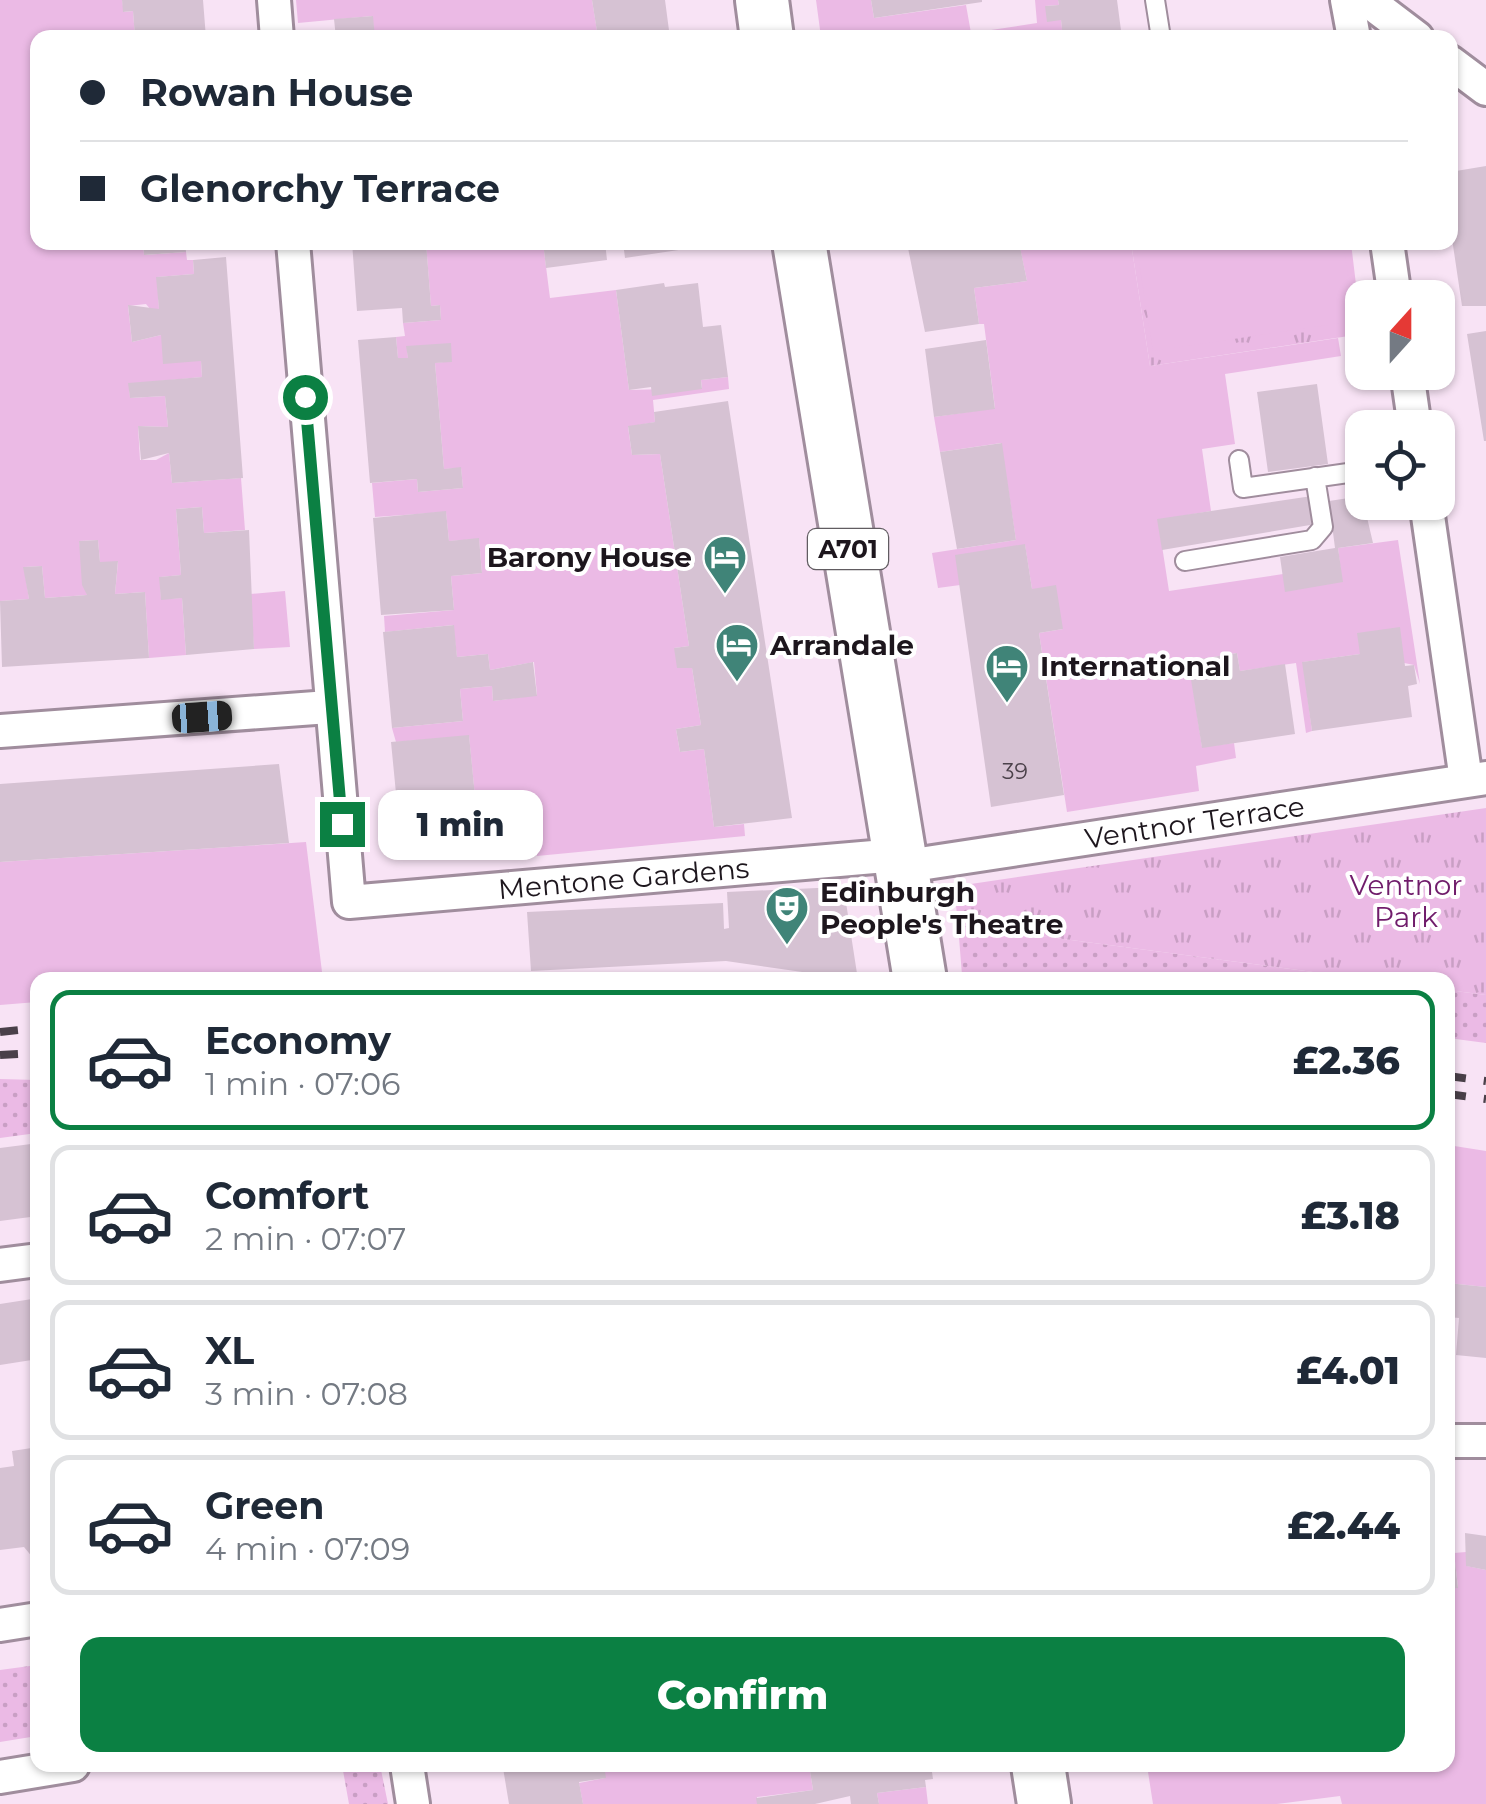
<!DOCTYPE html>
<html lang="en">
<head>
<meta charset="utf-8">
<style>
  body { margin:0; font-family:Montserrat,sans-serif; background:#f6f6f7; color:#1f2937; height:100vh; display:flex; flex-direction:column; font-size:38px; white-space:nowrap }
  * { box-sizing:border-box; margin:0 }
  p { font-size:32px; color:#747a83 }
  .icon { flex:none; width:55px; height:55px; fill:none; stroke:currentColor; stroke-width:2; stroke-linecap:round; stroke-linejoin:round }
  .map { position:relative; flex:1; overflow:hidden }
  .details { position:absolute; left:30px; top:972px; width:1425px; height:800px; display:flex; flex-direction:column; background:#fff; border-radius:20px; box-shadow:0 2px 8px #0004 }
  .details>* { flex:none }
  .banner { position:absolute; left:30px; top:30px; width:1428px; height:220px; border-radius:20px; box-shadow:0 2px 8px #0004; display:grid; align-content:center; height:220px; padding:0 50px; background:#fff }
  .needle { width:65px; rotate:21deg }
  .fabs { position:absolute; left:1345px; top:280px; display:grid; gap:20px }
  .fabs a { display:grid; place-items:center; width:110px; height:110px; border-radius:20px; background:#fff; box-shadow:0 2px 8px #0004; font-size:50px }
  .end { position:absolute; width:45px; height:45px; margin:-22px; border:12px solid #0b8043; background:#fff; box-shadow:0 0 0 5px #fff }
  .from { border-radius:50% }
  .bubble { position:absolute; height:70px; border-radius:20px; background:#fff; box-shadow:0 2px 8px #0004; font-size:32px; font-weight:800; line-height:70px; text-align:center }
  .car { position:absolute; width:30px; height:60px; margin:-30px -15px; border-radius:12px; box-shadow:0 0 8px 2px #0007; background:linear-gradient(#222 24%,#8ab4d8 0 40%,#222 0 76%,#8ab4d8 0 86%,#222 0) }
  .banner b { display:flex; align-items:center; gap:35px; height:95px; font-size:38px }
  .banner b+b { border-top:2px solid #e0e1e3 }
  .banner i { width:25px; height:25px; background:#1f2937 }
  ul { padding:18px 0 0; list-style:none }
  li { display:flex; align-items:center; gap:30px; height:140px; margin:0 20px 15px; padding:0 30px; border:5px solid #e0e1e3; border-radius:20px }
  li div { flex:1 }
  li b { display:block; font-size:38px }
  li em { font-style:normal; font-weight:800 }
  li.current { border-color:#0b8043 }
  li>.icon { width:90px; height:90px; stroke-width:1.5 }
  .button { display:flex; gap:20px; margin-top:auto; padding:20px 50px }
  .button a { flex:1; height:115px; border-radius:20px; background:#0b8043; color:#fff; font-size:40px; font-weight:800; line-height:115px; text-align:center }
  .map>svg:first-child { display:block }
</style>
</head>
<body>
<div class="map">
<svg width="1486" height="1804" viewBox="0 0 1486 1804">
  <defs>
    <pattern id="grass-dots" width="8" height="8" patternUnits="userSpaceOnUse" patternTransform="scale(2.5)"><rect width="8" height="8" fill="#ebbae5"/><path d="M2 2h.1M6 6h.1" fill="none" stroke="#c99fc4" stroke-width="1.8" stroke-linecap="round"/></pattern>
    <pattern id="park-tufts" width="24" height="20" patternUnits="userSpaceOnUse" patternTransform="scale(2.5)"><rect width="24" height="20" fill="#ebbae5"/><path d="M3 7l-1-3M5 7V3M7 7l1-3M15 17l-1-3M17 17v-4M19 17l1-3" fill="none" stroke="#c99fc4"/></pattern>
  </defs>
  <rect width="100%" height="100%" fill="#f8e3f5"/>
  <path fill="url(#grass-dots)" d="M958,925L1373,980H1020L962,975Z
    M1448,990L1486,995V1043L1448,1038Z
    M0,1079L37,1080V1133L0,1138Z
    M37,1665V1736L0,1742V1670Z
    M342,1765H380L388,1804H349Z"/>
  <path fill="url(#park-tufts)" d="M1131,243H1351L1362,334L1150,366Z
    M1486,808V995L1448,990V980H1373L958,925L955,895L964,885Z"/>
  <path fill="#ebbae5" d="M0,0H122L124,12L133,11L135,37L38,38V242L143,243L144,255L186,252L187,260H193L194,274L157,277L159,309L151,310L146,304L128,306L132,342L161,335L201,361L202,377L129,384L130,398L165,396L168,427L138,426L140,460H156L169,453L172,483L241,478L245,530L204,533L202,507L176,509L181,575L160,577L161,599L182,598L186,655L149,658L145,592L115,594L118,562H100L98,540L79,541L87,595L45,598L42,566L24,567L29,599L0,601Z
    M296,0H592L598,37H375L372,16L298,23Z
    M816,0H871L874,18L966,5L971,33L1037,23L1035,0H1058L1059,5L1045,6L1061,20L1063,37H821Z
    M426,243H543L550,298L616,290L629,390L702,388L701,380L728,377L729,389L653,400L655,422L628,427L632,455L660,454L689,646L674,648L692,668L701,725L676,729L680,752L704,749L714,827L744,824L745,836L537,856L535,842L480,847L469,736L396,742L392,728L463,721L460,689L492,686L493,701L537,695L534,662L490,670L488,654L457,657L453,625L385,632L384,616L454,610L451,576L482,573L479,539L449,541L446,512L375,517L372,483L417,479L418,492L463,488L461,468L444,469L435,363L452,361L407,347L408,358H398L396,337L405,336L403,323L441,320L440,305L431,306Z
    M1019,243H1131L1150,366L1338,338L1341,356L1225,374L1235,444L1202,449L1211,511L1158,520L1169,591L1283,574L1342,582L1338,548L1398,540L1420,684L1414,665L1360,654L1303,662L1312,731L1306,733L1296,663L1240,671L1237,653L1189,661L1202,747L1234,743L1236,758L1196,766L1199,791L1067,812L1039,633L1063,629L1032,589L1025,545L960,585L938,588L932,553L1016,540L1001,443L940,452L934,417L995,408L984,324H979L974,288L1027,281Z
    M1136,243H1343L1355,321L1153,351Z
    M285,591L290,647L254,649L250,594Z
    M306,842L323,980H38L37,1002L0,1005V862Z
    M1448,1145L1486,1151V1287L1448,1283Z
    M1466,1552L1467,1566L1486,1570V1804H1342L1340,1796L1277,1804H1153L1148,1772L1192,1765H1448V1589L1458,1587L1454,1553Z
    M604,1765H809L813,1790L757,1797V1804H583L579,1783L605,1778Z
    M926,1787L928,1804H879L877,1793Z"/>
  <path fill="#d6c2d3" d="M122,0H203L206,38H135L133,11L123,12Z
    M592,0H665L670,38H598Z
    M871,0H982V2L874,18Z
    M1058,0H1117L1122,38H1063L1061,20L1047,22L1045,6L1059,5Z
    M373,16L375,38H336L334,19Z
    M1486,166V306H1462L1450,225V172Z
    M143,242H185L186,252L144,255Z
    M352,242H426L431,306L440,305L441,320L403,323L402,308L357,311Z
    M543,242H605L607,260L546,268Z
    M623,242H691L692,248L625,258Z
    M947,242H1019L1027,281L974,288L979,324L925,332L908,248Z
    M226,257L243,478L172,483L169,453L141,460L138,426L168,427L165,396L130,398L128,383L202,377L201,361L163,364L161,335L132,342L128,305L159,309L156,277L194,274L193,260Z
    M664,283L665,287L698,283L703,327L721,325L728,377L701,380L702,389L652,396L651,387L629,390L616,290Z
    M1486,331V441H1484L1467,334Z
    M396,337L398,358H408L406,346L451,343L452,362L435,363L444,469L461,467L463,488L418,492L417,479L370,483L358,340Z
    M986,340L995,409L934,417L925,349Z
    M1317,384L1328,464L1268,472L1257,392Z
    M728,401L792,818L714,827L704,749L680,752L676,729L701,725L692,668H677L674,648L689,646L660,454L632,455L628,426L655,422L654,412Z
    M1002,443L1016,540L957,549L940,452Z
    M1312,496L1316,524L1162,550L1157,519Z
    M1362,496L1373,543L1338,548L1343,582L1285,592L1280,557L1335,548L1329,501Z
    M202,507L204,533L249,530L254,649L186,655L182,598L161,600L159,577L181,575L176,509Z
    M446,511L449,541L479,538L482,573L451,576L454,610L381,615L373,518Z
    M98,540L100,562L118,561L115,594L145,592L149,658L2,667L0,601L29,599L23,567L42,566L45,598L87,595L82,585L79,541Z
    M1025,544L1032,589L1056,585L1063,629L1039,633L1064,795L991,807L955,555Z
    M454,625L457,657L488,654L490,670L533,662L537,696L493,701L492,686L460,689L463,721L392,728L383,632Z
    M1400,627L1405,666L1414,665L1417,684L1408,686L1412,717L1312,731L1302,662L1360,654L1357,633Z
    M1237,653L1240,671L1285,664L1295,734L1202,748L1188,661Z
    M469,735L480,847L402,855L391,742Z
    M279,764L289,843L0,862V784Z
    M839,887L845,896L858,980L726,961L531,971L527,912L723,903L724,929L729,928L727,892Z
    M31,1144L38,1216L0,1221V1148Z
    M1448,1283L1486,1287V1358L1456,1355L1459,1318L1448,1317Z
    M32,1299L38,1359L0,1365V1304Z
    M38,1447V1564L24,1547L0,1550V1468L14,1466L12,1451Z
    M1465,1533L1486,1536V1570L1466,1566Z
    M1454,1553L1458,1588L1448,1589V1554Z
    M521,1765H604L606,1778L579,1782L583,1804H509L503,1768Z
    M809,1765H931L933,1779L925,1780L926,1787L877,1793L879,1804H851L850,1796L815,1804H757L756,1798L813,1790Z"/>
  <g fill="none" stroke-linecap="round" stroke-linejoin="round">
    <defs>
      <path id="lane" d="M1155,0L1161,38
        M1239,460L1243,488L1362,471
        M1185,561L1312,540L1323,527L1315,477"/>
      <g id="street">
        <path d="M274,0L277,38"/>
        <path d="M1347,0L1354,38"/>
        <path d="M1367,0L1417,38"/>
        <path d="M1450,62L1486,89"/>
        <path id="s1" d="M293,242L349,902L897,855"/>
        <path d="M1387,242L1395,298"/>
        <path d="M1407,372L1415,428"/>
        <path d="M1426,502L1466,780"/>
        <path d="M0,731L329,707"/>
        <path id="s2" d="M900,867L1486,778"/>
        <path d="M0,1265L38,1260"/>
        <path d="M1448,1441H1486"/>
        <path d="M0,1625L38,1619"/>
        <path d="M407,1765L413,1804"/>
        <path d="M0,1777L73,1765"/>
      </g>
      <path id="primary" d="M762,0L767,38
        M799,242L920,980
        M1038,1765L1044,1804"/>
    </defs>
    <use href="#lane" stroke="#a08d9d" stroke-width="22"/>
    <use href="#street" stroke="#a08d9d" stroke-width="38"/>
    <use href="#primary" stroke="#a08d9d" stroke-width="58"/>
    <use href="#lane" stroke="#fff" stroke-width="18"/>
    <use href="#street" stroke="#fff" stroke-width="32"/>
    <use href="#primary" stroke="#fff" stroke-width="52"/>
    <path stroke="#4a4049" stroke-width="8" stroke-dasharray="18 18" stroke-linecap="butt" d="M0,1032L38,1028
      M0,1055L38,1053
      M1448,1076L1486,1081
      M1448,1094L1486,1099"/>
  </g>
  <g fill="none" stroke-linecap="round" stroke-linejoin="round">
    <path stroke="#0b8043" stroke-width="12" d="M305,397L342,824"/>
  </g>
  <defs>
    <symbol id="hotel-pin" viewBox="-11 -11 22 30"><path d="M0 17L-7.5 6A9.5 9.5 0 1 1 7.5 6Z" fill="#408478" stroke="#fff"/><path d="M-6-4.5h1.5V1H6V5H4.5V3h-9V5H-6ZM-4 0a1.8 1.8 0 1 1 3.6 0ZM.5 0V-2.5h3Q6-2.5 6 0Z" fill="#fff"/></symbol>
    <symbol id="theatre-pin" viewBox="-11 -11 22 30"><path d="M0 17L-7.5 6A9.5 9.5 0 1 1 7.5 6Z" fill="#408478" stroke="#fff"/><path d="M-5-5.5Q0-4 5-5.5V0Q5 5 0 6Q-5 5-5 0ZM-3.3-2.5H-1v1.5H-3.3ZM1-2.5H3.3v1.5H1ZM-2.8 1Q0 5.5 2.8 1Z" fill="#fff"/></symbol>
  </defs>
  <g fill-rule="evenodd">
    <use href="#hotel-pin" x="700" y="532" width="50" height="68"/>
    <use href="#hotel-pin" x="712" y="620" width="50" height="68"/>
    <use href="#hotel-pin" x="982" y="641" width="50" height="68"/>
    <use href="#theatre-pin" x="762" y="883" width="50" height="68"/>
  </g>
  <g text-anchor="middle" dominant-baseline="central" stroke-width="8" stroke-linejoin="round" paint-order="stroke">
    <g font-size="22" fill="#4b414a">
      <text x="1015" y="771">39</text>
    </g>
    <rect fill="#fff" stroke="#615c61" stroke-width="2.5" x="808" y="529" width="80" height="40" rx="8"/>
    <g font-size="25" font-weight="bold" fill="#1d161d">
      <text x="848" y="549">A701</text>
    </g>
    <g font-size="28" font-weight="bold" fill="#1d161d" stroke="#fff" text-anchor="start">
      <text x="692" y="557" text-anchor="end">Barony House</text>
      <text x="770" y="645">Arrandale</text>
      <text x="1040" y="666">International</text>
      <text x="820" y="892">Edinburgh<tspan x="820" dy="32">People's Theatre</tspan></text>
    </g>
    <g font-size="28" fill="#1d161d" stroke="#fff">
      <text stroke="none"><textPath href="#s2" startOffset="298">Ventnor Terrace</textPath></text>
      <text stroke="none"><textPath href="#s1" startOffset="938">Mentone Gardens</textPath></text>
    </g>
    <g font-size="28" fill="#701c6b" stroke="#fff">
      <text x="1406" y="885">Ventnor<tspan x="1406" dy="32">Park</tspan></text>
    </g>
  </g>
</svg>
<div class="fabs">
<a><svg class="needle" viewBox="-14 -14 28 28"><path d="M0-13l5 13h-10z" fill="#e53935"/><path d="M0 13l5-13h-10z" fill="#747a83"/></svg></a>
<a><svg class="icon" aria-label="locate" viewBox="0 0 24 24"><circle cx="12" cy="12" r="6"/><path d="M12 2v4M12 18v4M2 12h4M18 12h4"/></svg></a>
</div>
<i class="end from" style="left:305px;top:397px"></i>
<i class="end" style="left:342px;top:824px"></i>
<div class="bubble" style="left:378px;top:790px;width:165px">1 min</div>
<i class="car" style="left:202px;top:717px;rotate:86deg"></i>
<div class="banner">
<b><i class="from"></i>Rowan House</b>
<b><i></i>Glenorchy Terrace</b>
</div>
<section class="details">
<ul>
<li class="current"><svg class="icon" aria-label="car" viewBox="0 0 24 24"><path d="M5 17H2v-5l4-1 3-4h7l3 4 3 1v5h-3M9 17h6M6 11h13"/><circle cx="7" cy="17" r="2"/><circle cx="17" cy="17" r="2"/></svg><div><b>Economy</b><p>1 min · 07:06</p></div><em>£2.36</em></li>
<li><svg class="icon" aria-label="car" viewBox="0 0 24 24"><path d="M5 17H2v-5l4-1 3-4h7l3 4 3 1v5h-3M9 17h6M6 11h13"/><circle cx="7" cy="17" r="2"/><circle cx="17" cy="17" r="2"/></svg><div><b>Comfort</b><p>2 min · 07:07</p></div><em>£3.18</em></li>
<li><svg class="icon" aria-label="car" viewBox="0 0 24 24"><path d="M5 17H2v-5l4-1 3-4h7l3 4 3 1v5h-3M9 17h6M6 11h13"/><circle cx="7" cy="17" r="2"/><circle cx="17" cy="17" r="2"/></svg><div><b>XL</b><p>3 min · 07:08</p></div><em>£4.01</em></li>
<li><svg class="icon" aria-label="car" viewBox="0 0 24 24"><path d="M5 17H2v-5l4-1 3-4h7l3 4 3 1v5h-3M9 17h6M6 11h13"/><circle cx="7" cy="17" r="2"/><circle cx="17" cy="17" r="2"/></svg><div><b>Green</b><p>4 min · 07:09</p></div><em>£2.44</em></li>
</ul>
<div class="button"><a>Confirm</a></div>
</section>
</div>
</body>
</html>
